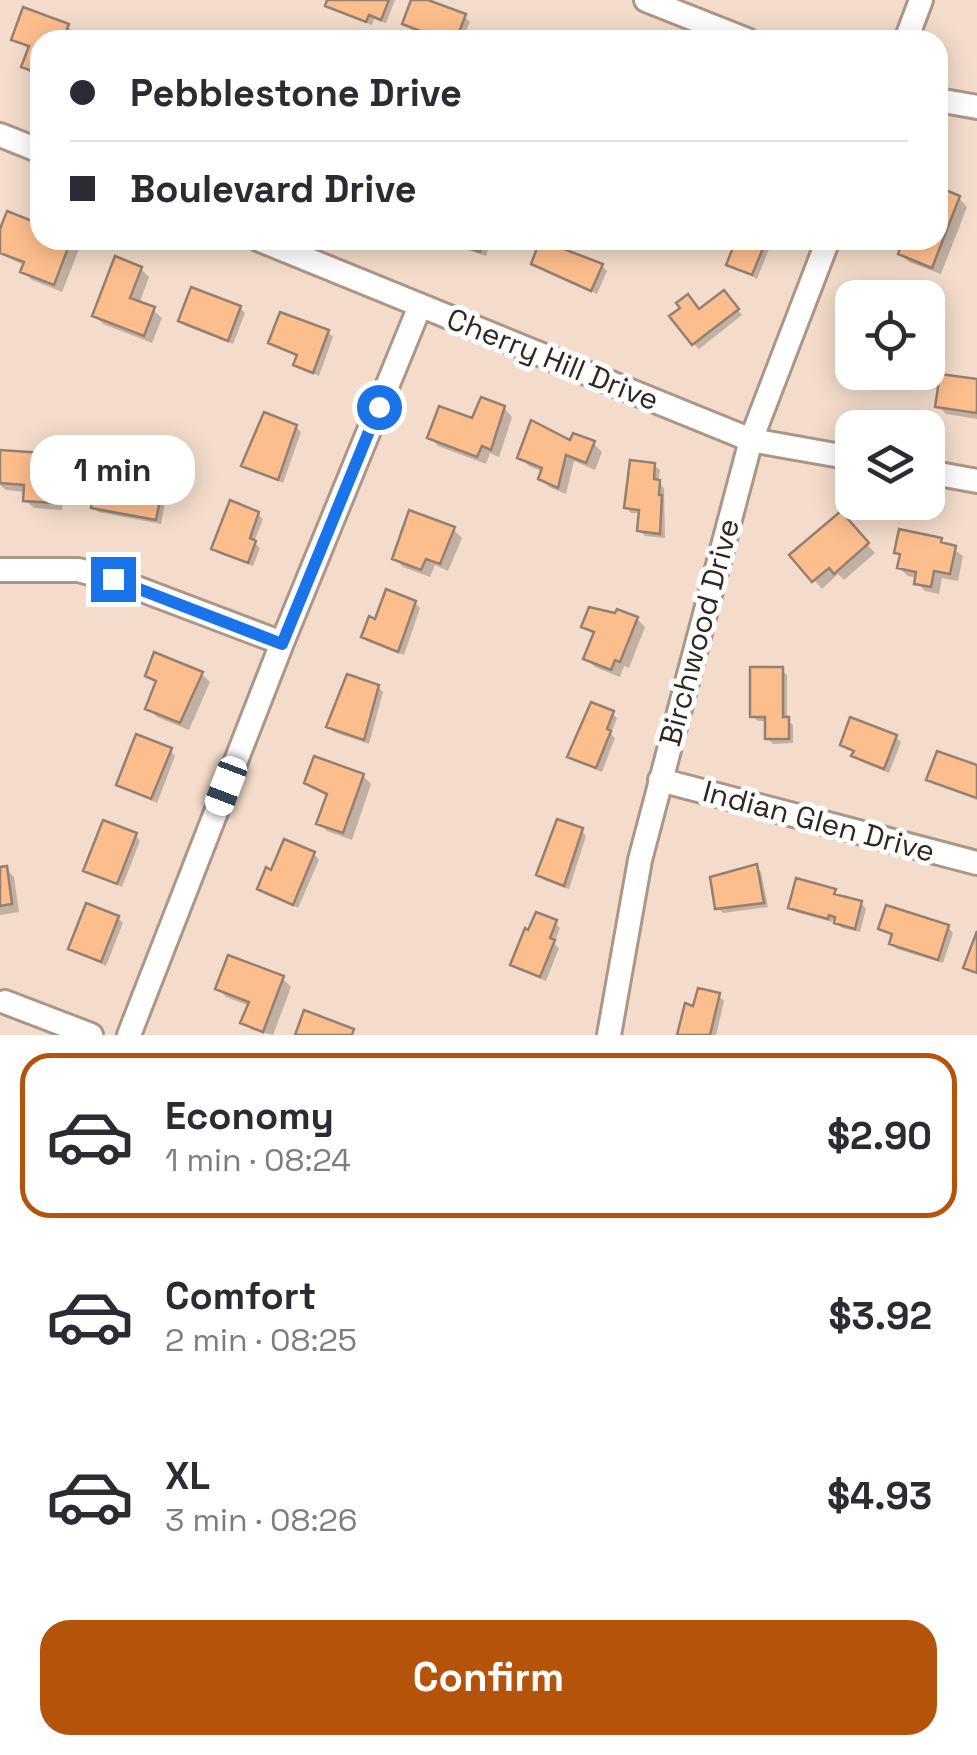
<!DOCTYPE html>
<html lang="en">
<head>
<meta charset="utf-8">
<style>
  body { margin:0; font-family:"Space Grotesk",sans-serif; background:#f7f7f7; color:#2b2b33; height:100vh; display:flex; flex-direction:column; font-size:38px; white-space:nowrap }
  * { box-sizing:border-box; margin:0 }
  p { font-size:32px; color:#7c7c81 }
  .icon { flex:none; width:55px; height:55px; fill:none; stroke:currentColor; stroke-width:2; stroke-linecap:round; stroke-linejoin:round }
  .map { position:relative; height:1035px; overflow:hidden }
  .side { display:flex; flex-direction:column; background:#fff; flex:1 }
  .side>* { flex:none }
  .guide { position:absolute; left:30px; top:30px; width:918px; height:220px; border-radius:30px; box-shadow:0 5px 25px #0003; display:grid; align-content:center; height:220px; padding:0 40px; background:#fff }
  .controls { position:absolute; left:835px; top:280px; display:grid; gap:20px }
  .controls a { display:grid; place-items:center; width:110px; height:110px; border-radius:20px; background:#fff; box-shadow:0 5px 25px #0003; font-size:50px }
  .end { position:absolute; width:45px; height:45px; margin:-22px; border:12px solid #1a73e8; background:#fff; box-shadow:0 0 0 5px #fff }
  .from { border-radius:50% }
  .bubble { position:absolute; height:70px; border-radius:30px; background:#fff; box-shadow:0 5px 25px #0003; font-size:32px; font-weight:800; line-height:70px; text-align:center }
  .car { position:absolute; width:30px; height:60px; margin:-30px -15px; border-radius:12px; box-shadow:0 0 8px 2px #0007; background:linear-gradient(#fff 24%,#345 0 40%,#fff 0 76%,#345 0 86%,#fff 0) }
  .guide b { display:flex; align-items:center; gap:35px; height:95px; font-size:38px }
  .guide b+b { border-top:2px solid #e1e1e2 }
  .guide i { width:25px; height:25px; background:#2b2b33 }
  ul { padding:18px 0 0; list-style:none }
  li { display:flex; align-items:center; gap:30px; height:165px; margin:0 20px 15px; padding:0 20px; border:5px solid transparent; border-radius:30px }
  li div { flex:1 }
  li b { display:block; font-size:38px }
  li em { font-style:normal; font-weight:800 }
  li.selected { border-color:#b45309 }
  li>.icon { width:90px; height:90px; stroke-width:1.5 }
  .primary-button { display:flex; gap:20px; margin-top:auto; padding:20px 40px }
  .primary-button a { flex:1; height:115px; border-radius:30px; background:#b45309; color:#fff; font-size:40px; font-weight:800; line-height:115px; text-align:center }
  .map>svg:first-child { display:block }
</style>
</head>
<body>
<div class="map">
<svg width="977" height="1035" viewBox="0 0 977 1035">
  <rect width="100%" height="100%" fill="#f3dccb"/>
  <path fill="#0003" d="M330,0H395L386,23L374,19L372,25L333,10L328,5Z
    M414,0L464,16L470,22L462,40H440L410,29L405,23Z
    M67,26L76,34L74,40H40V78L33,75L24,67L30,50L14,39Z
    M518,33L535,40H515Z
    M938,190L959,198L967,207L941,274L909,262L901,254L906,240H938Z
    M40,227V240H73L80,247L62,292L32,280L23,272L26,266L0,254V236Z
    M461,240H491L486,256L465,249L460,244Z
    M739,240H768L766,245L769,249L757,279L729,264Z
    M534,263L602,266L607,271L597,294Z
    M141,269L149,277L139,304L153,310L162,318L152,343L103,324L95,315Z
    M729,298L742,315L699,349L694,344Z
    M240,308L245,313L233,344L186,326L181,321Z
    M328,332L333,337L319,376L296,365L299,357L271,343Z
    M865,372H900L902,378L872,386Z
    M977,382V419L946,414L938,406Z
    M504,408L512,417L499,457L490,453L486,464L438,446L430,437Z
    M296,427L301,432L283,483L244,465Z
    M593,443L602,452L595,470L574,461L566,494L549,487L540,478L543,472L529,466L520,457Z
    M0,452L57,457L65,465L62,510L34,508L25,500L26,492L6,490L0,485Z
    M654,465L660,470L658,482L664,488L665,538L645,536L640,531L642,513H631L626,507Z
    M161,492L166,497L161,524L98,512L93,507Z
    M258,514L263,519L254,542L260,548L253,566L220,554L214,548Z
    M849,523L875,553L844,580L838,574L822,589L814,580Z
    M453,529L462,538L448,571L435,565L430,577L403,567L395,558Z
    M941,540L963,556L958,581L942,578L939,594L925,591L917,583L918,578L908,576L899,568L902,557L897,552Z
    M415,603L420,608L404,655L369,642L364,636L377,622Z
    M637,619L645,627L629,668L624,666L620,677L595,667L586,659L596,636L584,626Z
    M782,670L787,675V719L793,725V743L773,744L767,738V721H758L752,716Z
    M202,674L210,682L189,730L157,717L148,708L157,685L148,675Z
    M378,687L383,692L369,744L334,732L329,727Z
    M612,713L617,718L611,734L615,738L602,772L576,762L570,757Z
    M896,737L901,742L889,773L860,761L856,753L842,745Z
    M170,750L175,756L157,803L119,785Z
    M977,768V800L934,784L929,779Z
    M363,776L371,784L352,840L327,831L319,823L328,797L307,783Z
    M581,830L586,836L569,889L544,880L539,874Z
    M135,835L140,841L122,887L86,870Z
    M314,854L319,860L298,908L260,889L272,873Z
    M756,866L761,872L768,907L723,913L718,908Z
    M6,869L14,877L19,912L0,915V870Z
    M834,891L841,898L861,903L866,909L860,932L842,928L833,919L832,922L796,912L791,907Z
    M118,918L123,923L106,966L71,949Z
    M555,922L560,928L554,943L559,948L546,981L519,970L513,964Z
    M948,927L953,933L943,963L897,949L891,944L894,936L881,929Z
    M230,958L283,979L291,987L273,1035L252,1030L243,1022L250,1006L226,997L218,988Z
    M719,996L724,1001L716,1035H680L695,1009Z"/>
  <path fill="#fdbe8d" stroke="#958071" stroke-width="2.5" d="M327,0H389L381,20L369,15L366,22L325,6Z
    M411,0H428L466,14L456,40H444L402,24Z
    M23,7L69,24L63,40H40V74L21,67L29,46L11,40Z
    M938,187L960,196L932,268L898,254L903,240H938Z
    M7,211L40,224V240H71L54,285L20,272L24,262L0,253V229Z
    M459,240H485L480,252L457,244Z
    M540,240L603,264L591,291L531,264Z
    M736,240L766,241L752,275L726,265Z
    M115,256L142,267L130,298L155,307L144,336L92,316Z
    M191,287L241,306L228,341L178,321Z
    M724,290L739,309L692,345L669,316L680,308L676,303L688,294L699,309Z
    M280,312L329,330L313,373L293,365L297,355L268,343Z
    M862,372H898V374L864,382Z
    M940,374L977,379V413L935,407Z
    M481,397L505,406L491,450L482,446L477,457L427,438L439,406L472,418Z
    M264,412L297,425L278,480L241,466Z
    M531,420L570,440L573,433L595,441L586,463L566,455L558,488L538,479L542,468L517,458Z
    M0,450L58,454L54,503L23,501L24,485L0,483Z
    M630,460L655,463L654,479L660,480L659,495H662L660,534L637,531L639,510L624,508Z
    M96,477L162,490L156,520L91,508Z
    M230,500L259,512L250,538L256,541L248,563L211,549Z
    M409,510L455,527L440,564L426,559L421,570L392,559Z
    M841,511L869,543L834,574L829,568L812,582L789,555Z
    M899,529L942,538L941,542L956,546L950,574L934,571L931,587L914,584L916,572L897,568L900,554L894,553Z
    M386,589L416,601L398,652L361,637L369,616L375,619Z
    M589,607L615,613L617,609L638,617L620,662L615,660L611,670L583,659L594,632L581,627Z
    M154,652L203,672L180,723L145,709L156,681L145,676Z
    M750,667H783V717H789V739H765V717H750Z
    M347,674L379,685L364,740L326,727Z
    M591,702L614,711L607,729L611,731L596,768L567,757Z
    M850,717L897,735L884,769L851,756L854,751L840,745Z
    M136,734L172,748L151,799L116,785Z
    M937,751L977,765V798L926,780Z
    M314,756L364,774L343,833L316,824L327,794L304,783Z
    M557,819L583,828L564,886L536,875Z
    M103,820L137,833L117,884L83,871Z
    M284,839L315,852L293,905L257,889L266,867L271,870Z
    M757,864L764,903L715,909L710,877Z
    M7,866L12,904L0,906V867Z
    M796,878L836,889L834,894L862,901L855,929L834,923L835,917L829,915L828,919L788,908Z
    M86,903L119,916L101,962L68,949Z
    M886,905L949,925L938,960L889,944L892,934L878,929Z
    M536,912L557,920L550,938L555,940L540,977L510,965L525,928L528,930Z
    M977,931V973L963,968Z
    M228,955L284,976L263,1032L240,1023L249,1002L215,989Z
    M698,988L720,993L710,1035H677L685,1003L693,1006Z
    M304,1010L354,1029L352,1035H295Z"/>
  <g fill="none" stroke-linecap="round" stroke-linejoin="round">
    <defs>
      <path id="minor" d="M646,0L747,40
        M906,40L921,0
        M938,100L977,107
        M0,135L40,151
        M260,240L751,440L852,458
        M928,472L977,481
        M0,570H78L113,579L282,643
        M660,780L977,863
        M5,1002L91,1035
        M129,1035L282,643L420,306
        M609,1035L640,860L751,440L828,240"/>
    </defs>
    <use href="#minor" stroke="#ac9687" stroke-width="28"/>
    <use href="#minor" stroke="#fff" stroke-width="22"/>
  </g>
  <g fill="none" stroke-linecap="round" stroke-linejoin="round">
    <path stroke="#1a73e8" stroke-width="12" d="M113,579L282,644L379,407"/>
  </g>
  <g text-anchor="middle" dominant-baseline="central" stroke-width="10" stroke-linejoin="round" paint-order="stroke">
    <g font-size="30" fill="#302721" stroke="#fff">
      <text transform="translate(553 359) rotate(22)">Cherry Hill Drive</text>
      <text transform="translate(699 632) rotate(-75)">Birchwood Drive</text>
      <text transform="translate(819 821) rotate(15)">Indian Glen Drive</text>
    </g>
  </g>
</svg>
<div class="controls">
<a><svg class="icon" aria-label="locate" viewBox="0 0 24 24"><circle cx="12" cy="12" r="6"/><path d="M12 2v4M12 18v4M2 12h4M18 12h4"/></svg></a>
<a><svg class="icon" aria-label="layers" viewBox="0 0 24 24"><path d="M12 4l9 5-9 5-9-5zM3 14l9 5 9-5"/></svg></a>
</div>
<i class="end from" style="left:379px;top:407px"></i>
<i class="end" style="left:113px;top:579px"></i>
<div class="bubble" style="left:30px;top:435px;width:165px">1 min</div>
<i class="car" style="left:226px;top:786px;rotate:201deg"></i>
<div class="guide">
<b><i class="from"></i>Pebblestone Drive</b>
<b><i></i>Boulevard Drive</b>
</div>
</div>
<section class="side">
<ul>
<li class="selected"><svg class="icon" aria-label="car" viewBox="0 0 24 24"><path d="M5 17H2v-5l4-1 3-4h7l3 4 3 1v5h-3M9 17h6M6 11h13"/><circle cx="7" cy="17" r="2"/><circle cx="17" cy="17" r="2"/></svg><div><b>Economy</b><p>1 min · 08:24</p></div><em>$2.90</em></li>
<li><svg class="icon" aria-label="car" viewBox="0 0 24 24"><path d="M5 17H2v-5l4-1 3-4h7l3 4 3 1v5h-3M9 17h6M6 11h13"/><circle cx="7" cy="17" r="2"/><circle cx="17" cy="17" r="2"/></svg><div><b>Comfort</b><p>2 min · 08:25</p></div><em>$3.92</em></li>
<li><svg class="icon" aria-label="car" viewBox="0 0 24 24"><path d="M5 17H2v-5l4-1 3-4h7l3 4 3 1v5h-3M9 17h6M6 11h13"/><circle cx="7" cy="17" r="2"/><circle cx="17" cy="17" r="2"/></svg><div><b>XL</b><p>3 min · 08:26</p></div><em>$4.93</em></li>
</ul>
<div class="primary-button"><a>Confirm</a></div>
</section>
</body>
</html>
